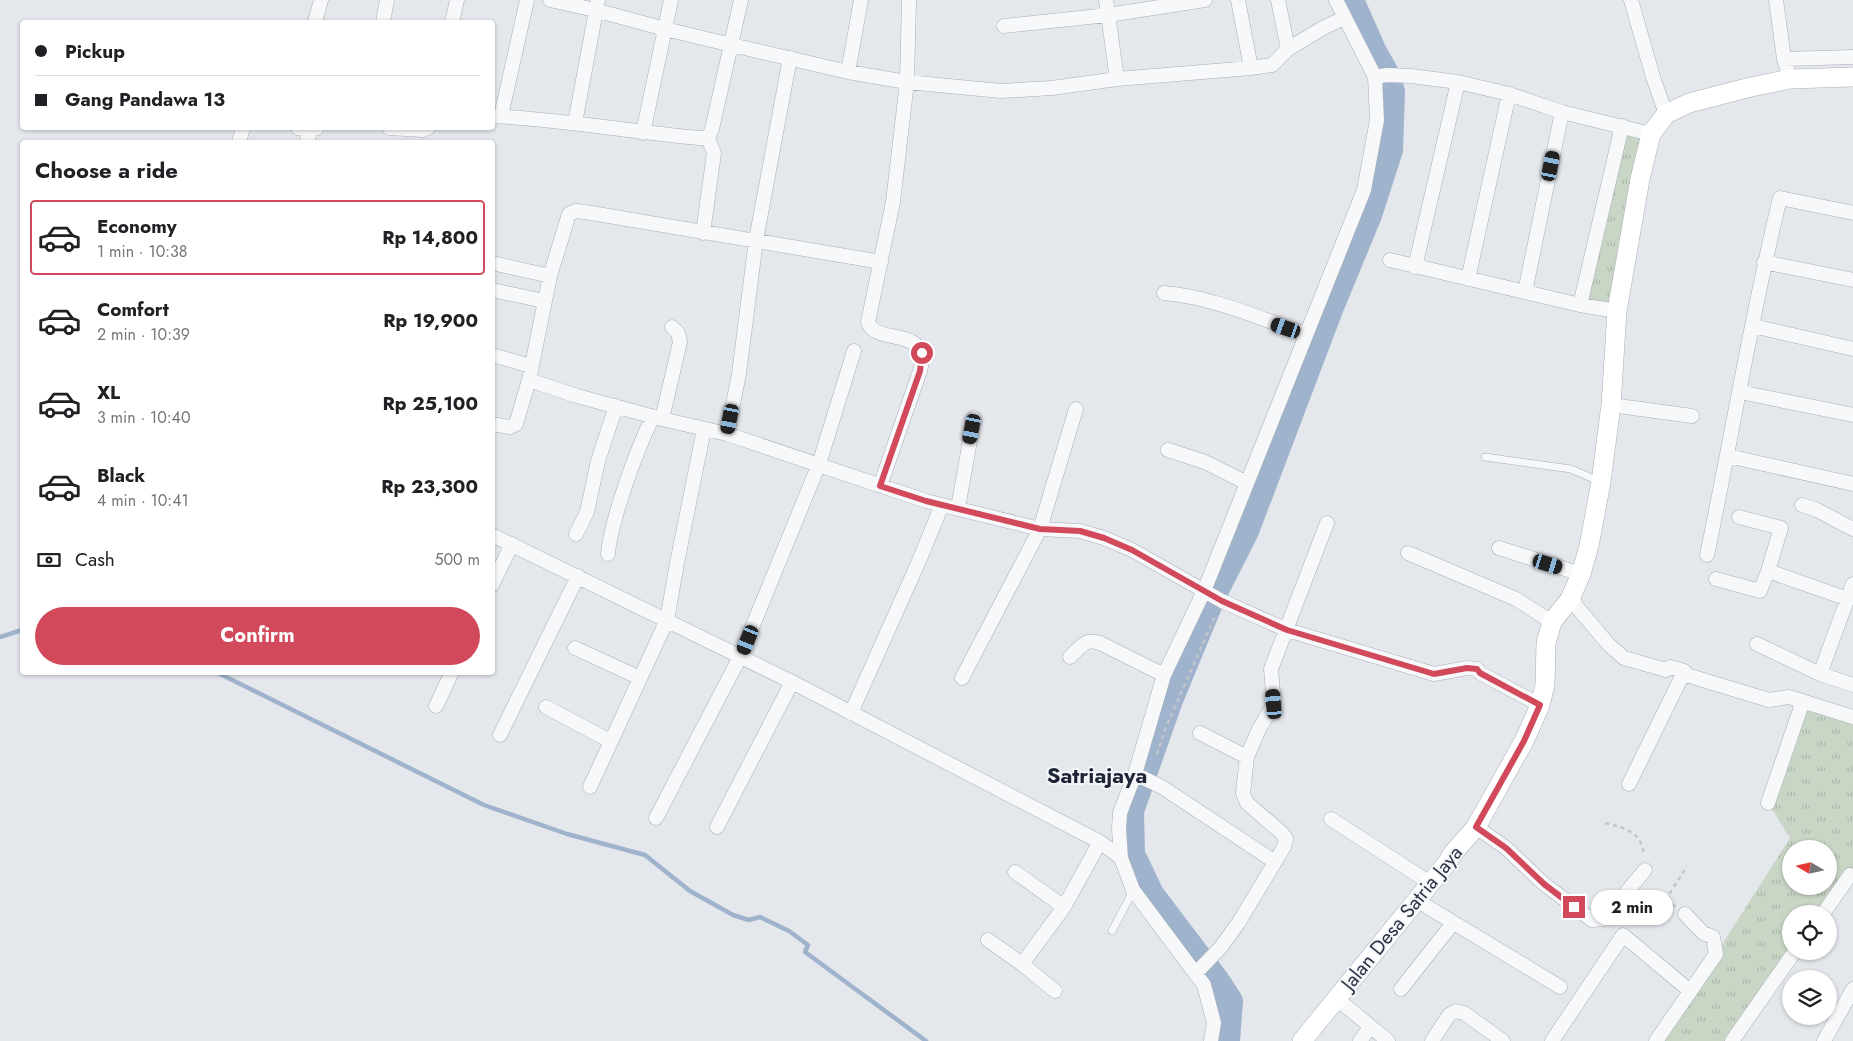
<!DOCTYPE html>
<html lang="en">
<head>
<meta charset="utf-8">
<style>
  body { margin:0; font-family:Jost,sans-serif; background:#f6f6f6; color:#202124; height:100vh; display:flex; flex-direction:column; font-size:19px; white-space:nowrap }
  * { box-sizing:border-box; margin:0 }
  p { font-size:16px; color:#757577 }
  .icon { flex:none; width:28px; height:28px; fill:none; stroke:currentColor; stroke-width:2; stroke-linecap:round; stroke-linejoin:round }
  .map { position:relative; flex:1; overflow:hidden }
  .side { position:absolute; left:20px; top:140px; width:475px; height:535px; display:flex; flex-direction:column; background:#fff; border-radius:5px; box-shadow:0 1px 4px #0004 }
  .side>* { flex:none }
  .banner { position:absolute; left:20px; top:20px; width:475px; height:110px; border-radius:5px; box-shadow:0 1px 4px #0004; display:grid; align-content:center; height:110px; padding:0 15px; background:#fff }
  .needle { width:32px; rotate:279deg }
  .controls { position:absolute; left:1782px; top:840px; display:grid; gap:10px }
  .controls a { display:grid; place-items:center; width:55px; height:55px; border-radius:50%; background:#fff; box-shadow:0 1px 4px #0004; font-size:25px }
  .end { position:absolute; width:22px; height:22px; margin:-11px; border:6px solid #d1495b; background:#fff; box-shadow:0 0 0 2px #fff }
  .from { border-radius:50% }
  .bubble { position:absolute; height:35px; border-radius:18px; background:#fff; box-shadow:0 1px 4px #0004; font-size:16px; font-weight:700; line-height:35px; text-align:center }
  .car { position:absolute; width:15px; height:30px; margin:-15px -8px; border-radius:6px; box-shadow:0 0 4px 1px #0007; background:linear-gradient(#222 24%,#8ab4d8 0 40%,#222 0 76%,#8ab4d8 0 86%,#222 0) }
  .banner b { display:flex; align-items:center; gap:18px; height:48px; font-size:19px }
  .banner b+b { border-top:1px solid #e0e0e0 }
  .banner i { width:12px; height:12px; background:#202124 }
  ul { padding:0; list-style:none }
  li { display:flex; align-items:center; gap:15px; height:75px; margin:0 10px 8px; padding:0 5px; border:2px solid transparent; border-radius:5px }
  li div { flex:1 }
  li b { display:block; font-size:19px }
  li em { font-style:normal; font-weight:700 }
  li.selected { border-color:#d1495b }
  li>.icon { width:45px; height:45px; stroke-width:1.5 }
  h2 { padding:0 15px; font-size:22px; line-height:60px }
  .pay { display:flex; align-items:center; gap:12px; height:55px; padding:0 15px; font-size:19px }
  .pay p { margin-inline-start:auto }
  .primary-button { display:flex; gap:10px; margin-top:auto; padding:10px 15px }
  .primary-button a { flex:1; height:58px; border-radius:30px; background:#d1495b; color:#fff; font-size:20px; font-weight:700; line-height:58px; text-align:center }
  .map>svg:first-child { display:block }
</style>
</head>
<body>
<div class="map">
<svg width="1853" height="1041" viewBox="0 0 1853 1041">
  <defs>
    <pattern id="grass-tufts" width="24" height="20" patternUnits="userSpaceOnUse" patternTransform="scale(1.25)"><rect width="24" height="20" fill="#c9d6c5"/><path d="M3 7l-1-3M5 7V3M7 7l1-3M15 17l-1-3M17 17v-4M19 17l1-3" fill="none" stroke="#adb8ab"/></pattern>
  </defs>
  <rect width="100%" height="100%" fill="#e4e7ec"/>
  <path fill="url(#grass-tufts)" fill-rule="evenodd" d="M1336,0H1351L1373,50L1387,75L1392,92L1390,150L1369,215L1331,307L1246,531L1213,596L1170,700L1131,811L1132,854L1151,894L1217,981L1230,1001L1227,1041H1211L1208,998L1155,920L1121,858L1127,795L1164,675L1364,190L1375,77Z
    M1622,126L1651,134L1617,311L1580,305Z
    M1803,701L1853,717V876L1823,914H1791V951L1732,1041H1656L1716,954L1790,838L1768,803ZM1791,849H1829V886H1791Z"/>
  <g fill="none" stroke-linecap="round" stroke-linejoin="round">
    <path stroke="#9fb4cc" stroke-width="4.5" d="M0,637L22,630
      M216,672L484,805L567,834L645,855L690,891L733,915L749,920L760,917L789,931L808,945L805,952L926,1041"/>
    <path stroke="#9fb4cc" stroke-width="26" d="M1227,1041L1230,1001L1217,981L1151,894L1132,854L1131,811L1170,700L1213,596L1246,531L1331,307L1369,215L1390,150L1392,92L1387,75L1373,50L1351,0"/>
    <defs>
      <path id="lane" d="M1485,457L1571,469L1601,482
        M1112,931L1133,891"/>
      <path id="street" d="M550,0L595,10L665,29L732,45L848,72L907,82L1001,91L1052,88L1117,79L1251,68L1272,65L1288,49L1323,28L1344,18
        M1106,0L1117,79
        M1238,0L1251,68
        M1278,0L1288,49
        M1631,0L1653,77L1666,114
        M1776,0L1784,59L1790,79
        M315,22L321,0
        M383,22L387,0
        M452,22L457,0
        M1004,26L1108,15L1205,0
        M1784,59L1853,57
        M848,72L861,0
        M1375,77L1387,75L1411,76L1458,82L1509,94L1562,112L1651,134
        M492,116C562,119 630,132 699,138H708
        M501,116L527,0
        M575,123L598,0
        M298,128L310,130L317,128
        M389,128L423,130L428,128
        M643,133L671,0
        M708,138L712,129L741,0
        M239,142L243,128
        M307,142L310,130
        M703,233L714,153L708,138
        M1390,260L1580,305L1617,311
        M881,262L585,212L576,211L569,214L550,276L529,380L577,396L662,419L727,434L926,501L1040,529L1080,531L1104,538L1132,550L1222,601L1287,630L1434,674L1467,668L1477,669L1480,673L1540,705
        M1764,262L1853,280
        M492,263L550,276
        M1415,267L1458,82
        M1468,279L1509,94
        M492,290L544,301
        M1525,292L1562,112
        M1164,293C1212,297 1259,318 1305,334
        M1580,305L1622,126
        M1753,326L1853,349
        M492,355L531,366
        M1740,392L1853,415
        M1611,405L1692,416
        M662,419L680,342L678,333L672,327
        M492,424L510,427L516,424L529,380
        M727,434L739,374L756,240L790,58
        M1168,450L1205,462L1247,483
        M1728,456L1853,484
        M880,486L920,371C933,325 875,346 868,322L893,202L907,82L909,0
        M1802,505L1817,510L1853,529
        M958,508L974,418
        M1739,517L1781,528L1768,571
        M576,534L587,512L598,461L616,406
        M492,535L792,682L1100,842L1121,858
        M1499,548L1581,574
        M1408,553L1516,599L1552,622
        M608,554C609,538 614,523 618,508C628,476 638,446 653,417
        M1707,555C1732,436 1751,316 1780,198L1853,213
        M1716,579L1760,591L1768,571L1848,599
        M492,585L512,544
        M1570,599L1574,600L1576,606L1609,645L1624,658L1666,670L1670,667L1684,671L1683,674L1769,700L1789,697L1853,717
        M1757,644L1820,674L1853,685
        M575,648L640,678
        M1070,657C1081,647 1084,638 1100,643L1164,675
        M1820,674L1853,584
        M962,678L1040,529L1076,409
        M436,706L452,672
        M546,707L610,741
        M851,713L919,561L942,505
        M1200,733L1247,757
        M500,735L578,576
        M1135,774L1162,787L1275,862
        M1629,784L1683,674
        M590,787L667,620L677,563L704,429
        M1768,803L1803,701
        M656,818L740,657L819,464L854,351
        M1331,819L1430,883
        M717,827L792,682
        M1476,827L1506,848L1544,884L1592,920L1604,919L1645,870
        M1015,872L1064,907
        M1416,900L1560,987
        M1823,914L1850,875
        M988,940L1022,964
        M1196,973L1221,947L1239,922L1284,847L1286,839L1282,833L1247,803L1243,793L1247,757L1259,729L1274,704L1271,669L1327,523
        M1401,989L1453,923
        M1055,991L1022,964L1064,907L1100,842
        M1336,998L1388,1041
        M1211,1041L1214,1023L1204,985L1133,890L1121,858L1119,829L1120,813L1135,774L1164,675L1204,591L1364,190L1377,120L1375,77L1336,0
        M1360,1041L1370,1027
        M1432,1041L1449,1015L1456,1011L1464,1013L1503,1041
        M1552,1041L1623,935L1690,991
        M1656,1041L1716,954L1713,937L1703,933L1685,914
        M1732,1041L1795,951
        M1824,1041L1853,989"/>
      <path id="secondary" d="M1302,1041L1447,863L1453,853L1476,827L1524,741L1534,719L1540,705L1545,685L1546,643L1552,622L1570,599L1581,574L1589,546L1601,482L1611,405L1617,311L1640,179L1651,134L1666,114L1689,103L1751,87L1790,79L1853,77"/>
    </defs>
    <use href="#lane" stroke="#a9aeb7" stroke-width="8"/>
    <use href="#street" stroke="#a9aeb7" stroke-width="15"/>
    <use href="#secondary" stroke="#a9aeb7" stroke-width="20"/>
    <path stroke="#c2c5cb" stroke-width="2.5" stroke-dasharray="4 4" stroke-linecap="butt" d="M1157,754L1166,727L1216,614
      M1605,823C1626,828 1642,832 1644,856
      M1675,907L1668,896L1687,866"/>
    <use href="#lane" stroke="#f7f8fa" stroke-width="7"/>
    <use href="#street" stroke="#f7f8fa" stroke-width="14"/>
    <use href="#secondary" stroke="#fff" stroke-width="19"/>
  </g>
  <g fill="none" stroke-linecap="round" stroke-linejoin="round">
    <path stroke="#d1495b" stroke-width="6" d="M922,353L920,371L880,486L926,501L1040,529L1080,531L1104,538L1132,550L1222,601L1287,630L1434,674L1467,668L1477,669L1480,673L1540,705L1524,741L1476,827L1506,848L1544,884L1574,907"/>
  </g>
  <g text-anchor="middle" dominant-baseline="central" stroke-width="4" stroke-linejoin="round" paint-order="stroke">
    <g font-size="20" fill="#2b3445" stroke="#f4f6f9">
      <text transform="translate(1402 918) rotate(-51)">Jalan Desa Satria Jaya</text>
    </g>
    <g font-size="22" font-weight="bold" fill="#1d2536" stroke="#f4f6f9">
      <text x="1097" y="775">Satriajaya</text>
    </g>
  </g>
</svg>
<div class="controls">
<a><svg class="needle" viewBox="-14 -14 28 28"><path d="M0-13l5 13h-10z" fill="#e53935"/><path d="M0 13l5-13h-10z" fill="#757577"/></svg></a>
<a><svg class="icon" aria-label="locate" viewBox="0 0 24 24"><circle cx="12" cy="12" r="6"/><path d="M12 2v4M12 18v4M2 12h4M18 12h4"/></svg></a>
<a><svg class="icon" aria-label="layers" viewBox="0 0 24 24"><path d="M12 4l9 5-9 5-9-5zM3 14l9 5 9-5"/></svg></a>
</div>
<i class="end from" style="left:922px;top:353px"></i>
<i class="end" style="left:1574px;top:907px"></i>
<div class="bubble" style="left:1591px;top:890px;width:82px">2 min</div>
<i class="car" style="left:1551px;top:166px;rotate:11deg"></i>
<i class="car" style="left:1286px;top:328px;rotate:289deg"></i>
<i class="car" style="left:730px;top:419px;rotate:191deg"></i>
<i class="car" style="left:972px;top:429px;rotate:191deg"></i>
<i class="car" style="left:1548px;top:564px;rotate:107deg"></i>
<i class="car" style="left:748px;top:640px;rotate:202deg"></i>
<i class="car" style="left:1274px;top:704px;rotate:355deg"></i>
<div class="banner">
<b><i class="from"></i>Pickup</b>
<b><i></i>Gang Pandawa 13</b>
</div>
<section class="side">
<h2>Choose a ride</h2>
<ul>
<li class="selected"><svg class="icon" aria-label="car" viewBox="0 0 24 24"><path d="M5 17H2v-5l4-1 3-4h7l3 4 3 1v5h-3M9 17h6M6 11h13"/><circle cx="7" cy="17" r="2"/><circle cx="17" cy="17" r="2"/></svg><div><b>Economy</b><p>1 min · 10:38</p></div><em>Rp 14,800</em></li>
<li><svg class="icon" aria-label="car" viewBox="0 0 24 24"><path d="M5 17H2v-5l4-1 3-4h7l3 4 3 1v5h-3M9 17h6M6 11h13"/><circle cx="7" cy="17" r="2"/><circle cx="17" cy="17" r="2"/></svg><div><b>Comfort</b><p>2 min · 10:39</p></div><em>Rp 19,900</em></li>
<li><svg class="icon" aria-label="car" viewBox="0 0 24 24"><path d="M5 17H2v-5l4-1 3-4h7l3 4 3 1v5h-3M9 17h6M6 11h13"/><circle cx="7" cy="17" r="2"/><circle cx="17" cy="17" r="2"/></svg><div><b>XL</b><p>3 min · 10:40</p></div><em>Rp 25,100</em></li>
<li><svg class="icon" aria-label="car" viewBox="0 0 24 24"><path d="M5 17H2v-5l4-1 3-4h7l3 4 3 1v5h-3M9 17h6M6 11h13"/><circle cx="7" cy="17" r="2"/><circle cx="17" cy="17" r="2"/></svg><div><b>Black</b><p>4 min · 10:41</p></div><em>Rp 23,300</em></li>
</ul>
<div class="pay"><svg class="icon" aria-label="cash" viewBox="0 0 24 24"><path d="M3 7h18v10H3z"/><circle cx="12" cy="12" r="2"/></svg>Cash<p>500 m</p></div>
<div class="primary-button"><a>Confirm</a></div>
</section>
</div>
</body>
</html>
